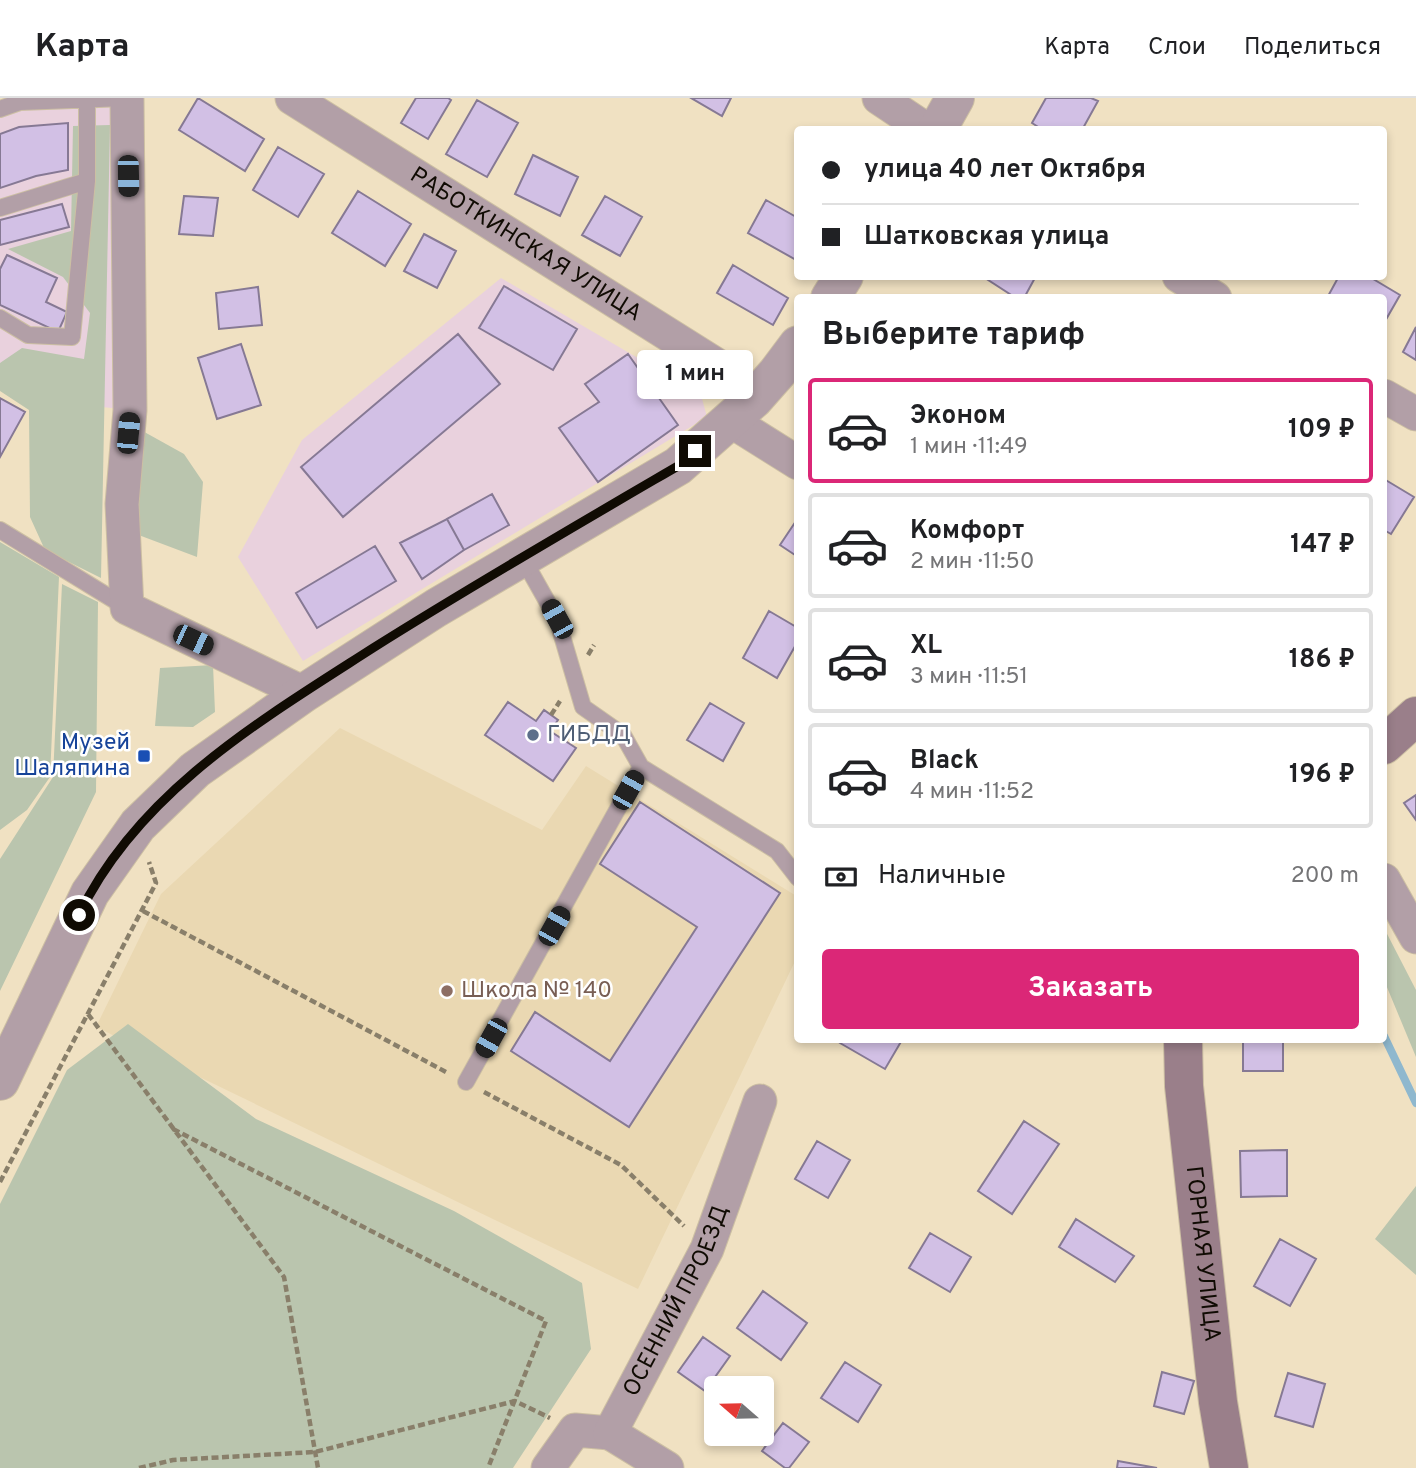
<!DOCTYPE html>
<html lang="ru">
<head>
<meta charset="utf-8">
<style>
  body { margin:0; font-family:Overpass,sans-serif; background:#f6f6f6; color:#202124; height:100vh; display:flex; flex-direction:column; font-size:26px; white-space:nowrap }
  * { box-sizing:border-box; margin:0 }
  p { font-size:23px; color:#757577 }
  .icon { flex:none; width:38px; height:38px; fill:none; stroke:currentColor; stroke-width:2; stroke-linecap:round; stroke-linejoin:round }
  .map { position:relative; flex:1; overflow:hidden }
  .drawer { position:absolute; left:794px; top:196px; width:593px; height:749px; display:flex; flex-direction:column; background:#fff; border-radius:7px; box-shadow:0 4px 10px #0003 }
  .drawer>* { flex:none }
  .guide { position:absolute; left:794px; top:28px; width:593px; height:154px; border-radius:7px; box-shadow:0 4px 10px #0003; display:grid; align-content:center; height:154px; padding:0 28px; background:#fff }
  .needle { width:46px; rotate:290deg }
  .controls { position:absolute; left:704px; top:1278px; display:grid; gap:14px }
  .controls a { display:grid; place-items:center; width:70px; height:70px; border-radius:7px; background:#fff; box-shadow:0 4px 10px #0003; font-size:35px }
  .end { position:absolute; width:32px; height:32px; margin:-16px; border:9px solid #100b03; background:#fff; box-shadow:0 0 0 4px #fff }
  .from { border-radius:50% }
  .bubble { position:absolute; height:49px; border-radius:7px; background:#fff; box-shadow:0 4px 10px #0003; font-size:23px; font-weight:700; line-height:49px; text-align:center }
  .car { position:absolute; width:21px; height:42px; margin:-21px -10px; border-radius:9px; box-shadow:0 0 5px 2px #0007; background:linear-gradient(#222 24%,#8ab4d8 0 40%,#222 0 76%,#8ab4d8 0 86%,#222 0) }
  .guide b { display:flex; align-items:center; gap:24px; height:66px; font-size:26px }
  .guide b+b { border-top:2px solid #e0e0e0 }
  .guide i { width:18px; height:18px; background:#202124 }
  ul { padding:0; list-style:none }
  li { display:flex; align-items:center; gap:21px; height:105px; margin:0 14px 10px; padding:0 14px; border:4px solid #e0e0e0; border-radius:7px }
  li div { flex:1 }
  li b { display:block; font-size:26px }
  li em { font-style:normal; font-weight:700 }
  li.active { border-color:#db2777 }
  li>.icon { width:63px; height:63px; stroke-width:1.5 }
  h2 { padding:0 28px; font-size:32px; line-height:84px }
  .pay { display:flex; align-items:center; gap:18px; height:77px; padding:0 28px; font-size:26px }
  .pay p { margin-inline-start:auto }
  .primary-button { display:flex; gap:14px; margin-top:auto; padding:14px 28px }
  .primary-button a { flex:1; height:80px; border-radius:7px; background:#db2777; color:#fff; font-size:28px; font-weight:700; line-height:80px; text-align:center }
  header { display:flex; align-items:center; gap:42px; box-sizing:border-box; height:98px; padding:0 35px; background:#fff; border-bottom:2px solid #e0e0e0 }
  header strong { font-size:33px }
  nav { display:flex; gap:38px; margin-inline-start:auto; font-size:24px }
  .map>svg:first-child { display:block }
</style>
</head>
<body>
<header>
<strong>Карта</strong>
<nav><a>Карта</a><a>Слои</a><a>Поделиться</a></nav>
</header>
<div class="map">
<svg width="1416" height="1370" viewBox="0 0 1416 1370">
  <rect width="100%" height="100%" fill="#f0e1c2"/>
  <path fill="#e9d1dd" d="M127,0L130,312L56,304L0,277V11Z
    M501,180L701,297L707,319L303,563L238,459L302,342Z"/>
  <path fill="#ead8b2" d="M340,630L542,732L586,668L798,799V857L638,1191L96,929L161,796Z"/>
  <path fill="#bac5ae" d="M110,27L101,480L45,452L30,419L29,312L0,293V265L22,250L84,261L90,215L63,179L8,151L71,133L73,28Z
    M139,331L184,356L203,384L197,459L136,436Z
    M0,444L59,479L50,679L27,712L0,732Z
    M62,486L98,504L96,694L0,893V761L53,679Z
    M213,567L215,614L193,629L155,628L160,570Z
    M1384,830L1416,892V959L1384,882Z
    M128,926L256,1021L454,1113L582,1185L591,1251L513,1370H0V1106L67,972Z
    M1416,1088V1177L1375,1141Z"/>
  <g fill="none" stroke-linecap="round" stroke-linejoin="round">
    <path stroke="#8fb8ce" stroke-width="8" d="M1384,938L1416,1005"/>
  </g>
  <path fill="#d2c0e5" stroke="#867994" stroke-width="2" d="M198,0L264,41L245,73L179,32Z
    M416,0H448L451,2L428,41L401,25Z
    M691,0H731L722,18Z
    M1046,0H1091L1098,3L1082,32H1043L1032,25Z
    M477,2L518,25L487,79L446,56Z
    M68,25V72L36,78L0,90V36L19,29Z
    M278,49L324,76L298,119L253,92Z
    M533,57L578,79L560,118L515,96Z
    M358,93L411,126L385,168L332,135Z
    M184,98L218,100L213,138L179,136Z
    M605,98L642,119L620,158L582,137Z
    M766,102L798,120V163L748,135Z
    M62,106L69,129L0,147V122Z
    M424,136L456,153L437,190L404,173Z
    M7,157L57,180L46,204L67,214L58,234L0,207V171Z
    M733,167L788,200L773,227L717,195Z
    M982,178H1036L1024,200H1016Z
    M1339,178H1368L1400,197L1384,225V200H1327Z
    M504,188L577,231L553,272L479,230Z
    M258,189L262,227L219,231L216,195Z
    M1416,229V262L1403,254Z
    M458,236L500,286L343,419L301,369Z
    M241,246L261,307L217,321L198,260Z
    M628,256L678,327L598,384L559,330L599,304L585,286Z
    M0,300L25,314L0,359Z
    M1384,381L1414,399L1391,436L1384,432Z
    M492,396L509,427L464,452L447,421Z
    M798,420V459L780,447Z
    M447,421L464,452L422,481L400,445Z
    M375,448L396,483L317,530L296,495Z
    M769,513L798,530V543L777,580L743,560Z
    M508,604L536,623L544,612L558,622L550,633L576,650L553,683L485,637Z
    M710,605L744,625L723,663L687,642Z
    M1416,697V722L1404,705Z
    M640,704L780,795L629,1029L511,953L535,914L610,963L697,829L600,766Z
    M842,942H902L885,971L840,945Z
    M1243,942H1283V973H1243Z
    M1024,1023L1059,1046L1012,1116L978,1093Z
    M817,1043L850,1062L828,1100L795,1081Z
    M1287,1052V1098L1241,1099L1240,1053Z
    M1076,1121L1134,1158L1115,1184L1059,1149Z
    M930,1135L971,1159L950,1194L909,1170Z
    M1280,1141L1316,1161L1290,1208L1254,1188Z
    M763,1193L807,1225L781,1262L737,1230Z
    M703,1239L730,1258L705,1293L678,1274Z
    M845,1264L881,1287L858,1324L821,1300Z
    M1162,1274L1194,1283L1184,1316L1154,1308Z
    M1288,1275L1325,1286L1313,1329L1275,1318Z
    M783,1325L809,1344L789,1370H785L762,1353Z
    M1118,1363L1157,1370H1117Z"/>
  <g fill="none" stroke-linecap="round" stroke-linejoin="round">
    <defs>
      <path id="service" d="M0,11L20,4L125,0
        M0,110L87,83V1
        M0,220L28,237L72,239L87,83
        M0,432L127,510
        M522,459L557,521L583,609L623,637L641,669L777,753L798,780
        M466,984L641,669"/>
      <g id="minor">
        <path d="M127,0L130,312L122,406L127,510L304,595"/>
        <path id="s1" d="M292,0L720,269L754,301"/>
        <path d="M879,0L927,32"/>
        <path d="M1179,178L1215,200"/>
        <path d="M1384,298L1416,316"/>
        <path d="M731,323L798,365"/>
        <path d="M1384,782L1416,839"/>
        <path d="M548,1370L575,1332L610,1335"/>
        <path id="s2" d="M667,1370L610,1335L707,1151L760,1003"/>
      </g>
      <path id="tertiary" d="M937,32L955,0
        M830,200L844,178
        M0,983L90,795L138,727L195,672L304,595L436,510L678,368L754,301L777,275L798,247"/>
      <g id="secondary">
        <path d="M1384,647L1416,618"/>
        <path id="s3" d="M1183,942L1184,988L1218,1304L1229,1370"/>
      </g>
    </defs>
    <use href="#service" stroke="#ccbfa3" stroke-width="18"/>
    <use href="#minor" stroke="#ccbfa3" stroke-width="35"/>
    <use href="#tertiary" stroke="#ccbfa3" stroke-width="40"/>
    <use href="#secondary" stroke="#ccbfa3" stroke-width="40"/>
    <path stroke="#897f6a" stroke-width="4.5" stroke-dasharray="7 3.5" stroke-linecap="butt" d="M588,557L594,547
      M551,617L560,603
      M143,813L448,975
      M88,916L284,1179L318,1370
      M484,994L621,1067L684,1128
      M173,1031L546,1223L488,1370
      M0,1084L156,785L149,764
      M139,1370L173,1362L315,1354L515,1303L550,1320"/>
    <use href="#service" stroke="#b29fa7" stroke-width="16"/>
    <use href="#minor" stroke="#b29fa7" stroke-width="33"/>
    <use href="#tertiary" stroke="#b29fa7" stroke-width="38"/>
    <use href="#secondary" stroke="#9a7f8a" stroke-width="38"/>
  </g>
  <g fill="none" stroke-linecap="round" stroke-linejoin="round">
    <path stroke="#100b03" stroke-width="9" d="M79,817C138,694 261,622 373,550C473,487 575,428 678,368L695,353"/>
  </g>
  <circle fill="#5c6f8a" stroke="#fff" stroke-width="2.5" cx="533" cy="637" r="7"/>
  <rect fill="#1a4fb4" stroke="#fff" stroke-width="2.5" x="137" y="651" width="14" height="14" rx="3.5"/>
  <circle fill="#8d6e63" stroke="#fff" stroke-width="2.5" cx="447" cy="893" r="7"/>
  <g text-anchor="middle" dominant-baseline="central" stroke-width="5" stroke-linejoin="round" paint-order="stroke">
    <g font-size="23" fill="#100b03" stroke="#fff">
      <text stroke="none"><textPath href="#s1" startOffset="276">РАБОТКИНСКАЯ УЛИЦА</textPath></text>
      <text stroke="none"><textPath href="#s3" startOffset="215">ГОРНАЯ УЛИЦА</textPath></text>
      <text stroke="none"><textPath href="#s2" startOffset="215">ОСЕННИЙ ПРОЕЗД</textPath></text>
    </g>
    <g font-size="23" fill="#4e5e75" stroke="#fff" text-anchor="start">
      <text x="547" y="637">ГИБДД</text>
    </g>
    <g font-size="23" fill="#164399" stroke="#fff" text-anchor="end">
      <text x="130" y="645">Музей<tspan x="130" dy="26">Шаляпина</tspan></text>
    </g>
    <g font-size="23" fill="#785e54" stroke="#fff" text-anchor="start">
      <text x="461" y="893">Школа № 140</text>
    </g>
  </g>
</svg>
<div class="controls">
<a><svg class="needle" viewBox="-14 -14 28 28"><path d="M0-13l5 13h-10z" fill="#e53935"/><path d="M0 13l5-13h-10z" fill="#757577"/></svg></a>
</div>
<i class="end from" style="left:79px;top:817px"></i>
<i class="end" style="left:695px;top:353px"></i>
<div class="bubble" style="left:637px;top:252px;width:116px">1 мин</div>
<i class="car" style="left:128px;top:78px;rotate:179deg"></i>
<i class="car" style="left:128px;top:335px;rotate:5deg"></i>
<i class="car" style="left:557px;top:521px;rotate:331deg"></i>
<i class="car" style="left:193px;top:542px;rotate:115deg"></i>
<i class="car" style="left:628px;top:692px;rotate:29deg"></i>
<i class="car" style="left:554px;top:828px;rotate:29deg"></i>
<i class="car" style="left:491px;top:940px;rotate:209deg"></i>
<div class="guide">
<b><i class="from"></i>улица 40 лет Октября</b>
<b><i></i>Шатковская улица</b>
</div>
<section class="drawer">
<h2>Выберите тариф</h2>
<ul>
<li class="active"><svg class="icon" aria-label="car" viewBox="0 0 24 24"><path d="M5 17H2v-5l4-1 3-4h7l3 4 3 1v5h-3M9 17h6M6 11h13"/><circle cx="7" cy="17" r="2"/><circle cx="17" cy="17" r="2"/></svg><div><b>Эконом</b><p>1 мин · 11:49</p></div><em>109 ₽</em></li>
<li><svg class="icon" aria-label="car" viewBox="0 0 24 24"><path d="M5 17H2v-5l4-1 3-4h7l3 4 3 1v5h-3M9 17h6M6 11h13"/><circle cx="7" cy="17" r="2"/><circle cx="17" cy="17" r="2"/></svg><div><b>Комфорт</b><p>2 мин · 11:50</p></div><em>147 ₽</em></li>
<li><svg class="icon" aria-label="car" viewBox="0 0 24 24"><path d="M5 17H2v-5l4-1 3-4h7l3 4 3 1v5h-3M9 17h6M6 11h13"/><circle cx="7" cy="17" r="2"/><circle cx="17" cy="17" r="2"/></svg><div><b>XL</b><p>3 мин · 11:51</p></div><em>186 ₽</em></li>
<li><svg class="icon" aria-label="car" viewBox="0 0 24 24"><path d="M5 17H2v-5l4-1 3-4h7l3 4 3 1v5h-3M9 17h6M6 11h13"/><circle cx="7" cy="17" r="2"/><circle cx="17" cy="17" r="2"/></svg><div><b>Black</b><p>4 мин · 11:52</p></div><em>196 ₽</em></li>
</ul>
<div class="pay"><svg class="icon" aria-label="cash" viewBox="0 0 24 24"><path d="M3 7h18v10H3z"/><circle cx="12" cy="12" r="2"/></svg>Наличные<p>200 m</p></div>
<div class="primary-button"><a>Заказать</a></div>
</section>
</div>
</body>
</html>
